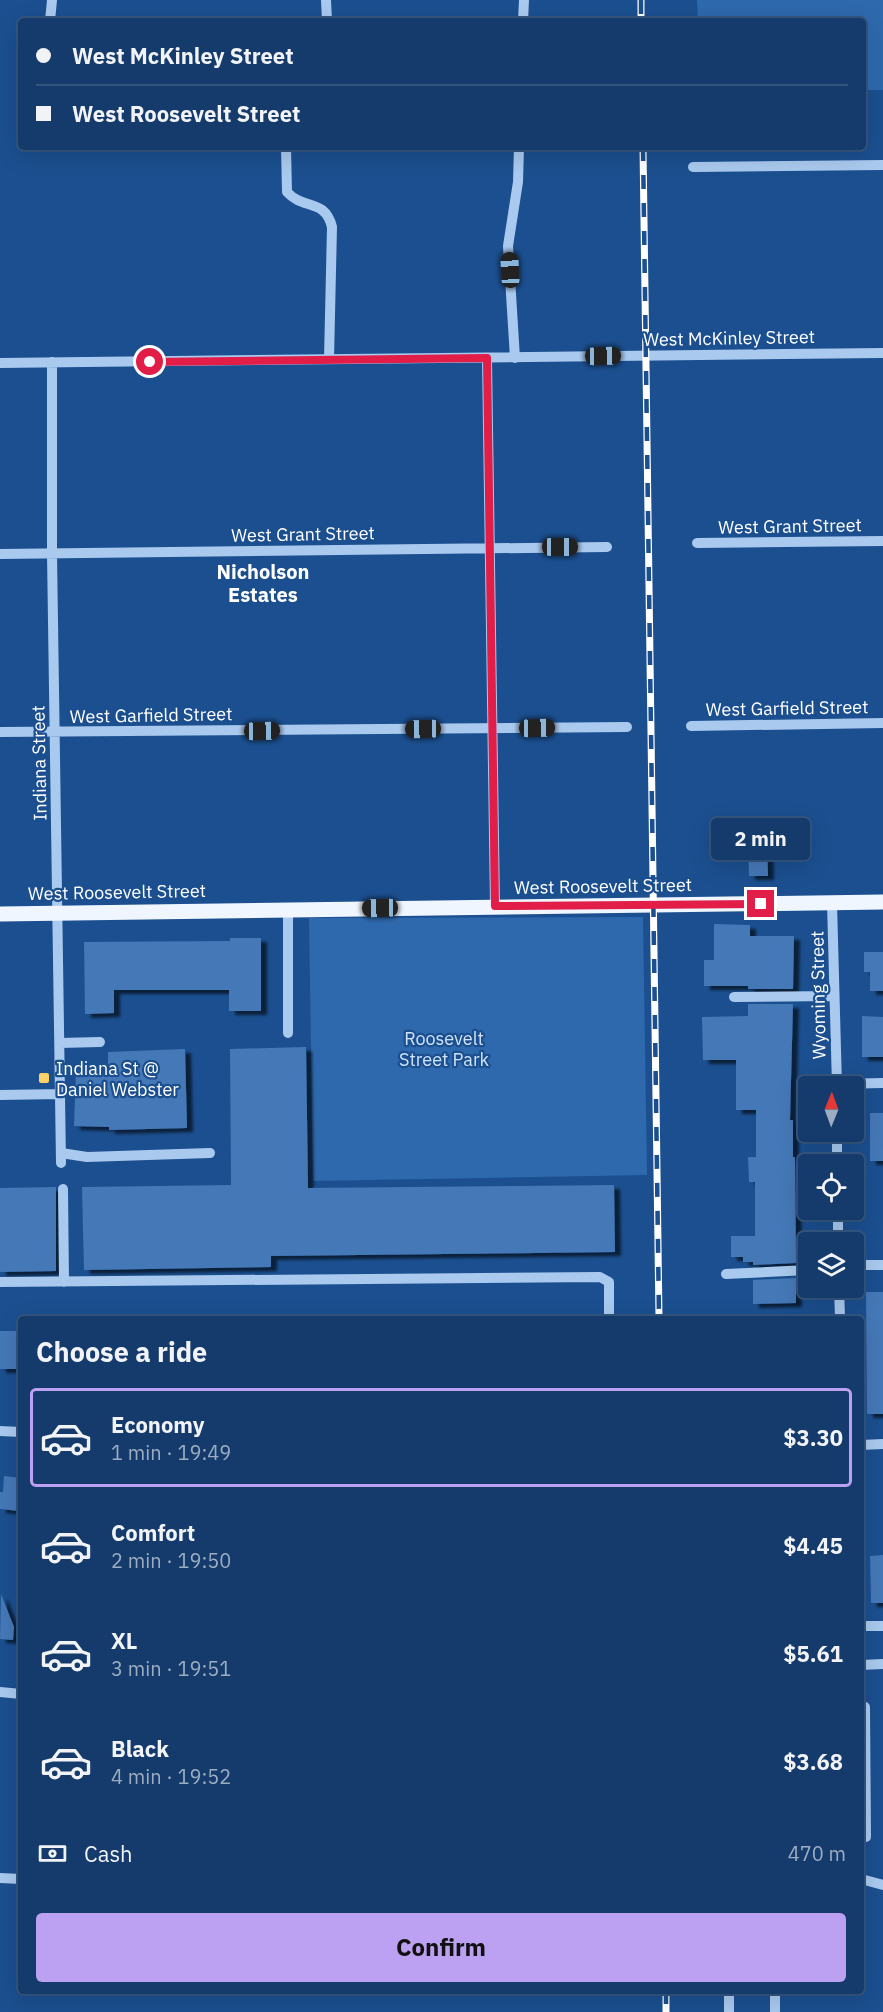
<!DOCTYPE html>
<html lang="en">
<head>
<meta charset="utf-8">
<style>
  body { margin:0; font-family:"IBM Plex Sans",sans-serif; background:#214673; color:#f1f3f6; height:100vh; display:flex; flex-direction:column; font-size:22px; white-space:nowrap }
  * { box-sizing:border-box; margin:0 }
  p { font-size:20px; color:#9dadc1 }
  .icon { flex:none; width:33px; height:33px; fill:none; stroke:currentColor; stroke-width:2; stroke-linecap:round; stroke-linejoin:round }
  .map { position:relative; flex:1; overflow:hidden }
  .drawer { position:absolute; left:18px; top:1316px; width:846px; height:678px; display:flex; flex-direction:column; background:#143b6b; border-radius:6px; box-shadow:0 6px 24px #0002,0 0 0 2px #33557e }
  .drawer>* { flex:none }
  .top-card { position:absolute; left:18px; top:18px; width:848px; height:132px; border-radius:6px; box-shadow:0 6px 24px #0002,0 0 0 2px #33557e; display:grid; align-content:center; height:132px; padding:0 18px; background:#143b6b }
  .needle { width:39px; rotate:1deg }
  .controls { position:absolute; left:798px; top:1076px; display:grid; gap:12px }
  .controls a { display:grid; place-items:center; width:66px; height:66px; border-radius:6px; background:#143b6b; box-shadow:0 6px 24px #0002,0 0 0 2px #33557e; font-size:30px }
  .end { position:absolute; width:27px; height:27px; margin:-14px; border:8px solid #e11d48; background:#fff; box-shadow:0 0 0 3px #fff }
  .from { border-radius:50% }
  .bubble { position:absolute; height:42px; border-radius:6px; background:#143b6b; box-shadow:0 6px 24px #0002,0 0 0 2px #33557e; font-size:20px; font-weight:800; line-height:42px; text-align:center }
  .car { position:absolute; width:18px; height:36px; margin:-18px -9px; border-radius:8px; box-shadow:0 0 4px 2px #0007; background:linear-gradient(#222 24%,#8ab4d8 0 40%,#222 0 76%,#8ab4d8 0 86%,#222 0) }
  .top-card b { display:flex; align-items:center; gap:21px; height:57px; font-size:22px }
  .top-card b+b { border-top:2px solid #33557e }
  .top-card i { width:15px; height:15px; background:#f1f3f6 }
  ul { padding:0; list-style:none }
  li { display:flex; align-items:center; gap:18px; height:99px; margin:0 12px 9px; padding:0 6px; border:3px solid transparent; border-radius:6px }
  li div { flex:1 }
  li b { display:block; font-size:22px }
  li em { font-style:normal; font-weight:800 }
  li.current { border-color:#bca0f2 }
  li>.icon { width:54px; height:54px; stroke-width:1.5 }
  h2 { padding:0 18px; font-size:27px; line-height:72px }
  .pay { display:flex; align-items:center; gap:15px; height:66px; padding:0 18px; font-size:22px }
  .pay p { margin-inline-start:auto }
  .cta { display:flex; gap:12px; margin-top:auto; padding:12px 18px }
  .cta a { flex:1; height:69px; border-radius:6px; background:#bca0f2; color:#111; font-size:24px; font-weight:800; line-height:69px; text-align:center }
  .map>svg:first-child { display:block }
</style>
</head>
<body>
<div class="map">
<svg width="883" height="2012" viewBox="0 0 883 2012">
  <defs>
    <filter id="shadow"><feDropShadow dx="6" dy="4" stdDeviation="1.5" flood-color="#0009"/></filter>
  </defs>
  <rect width="100%" height="100%" fill="#1b4f8f"/>
  <path fill="#2e69ad" d="M697,0H883V90H863L862,21H698Z
    M643,917L647,1175L313,1181L309,918Z"/>
  <path fill="#4478b7" filter="url(#shadow)" d="M748,839H767L768,876H749Z
    M714,924L750,925V936H794L793,989H748V986H704V960H714Z
    M230,938H261V1011H229V990H114V1013L85,1014L84,942L230,941Z
    M864,952H883V991H870V972H864Z
    M748,1004H793L790,1120H793V1157H795L796,1263L753,1265V1262H743V1257H731V1236H755V1182H749L748,1157H756V1110H736V1060H703L702,1017L748,1016Z
    M862,1016L883,1017V1057H862Z
    M306,1047L308,1188L614,1185L615,1252L271,1256V1267L84,1270L82,1187L231,1185L230,1049Z
    M185,1049L187,1128L109,1130V1127L74,1126L76,1070H108V1052Z
    M870,1113H883V1161H870Z
    M56,1187V1271L0,1272V1188Z
    M796,1278V1303L753,1304V1280Z
    M866,1292H883V1414H867Z
    M0,1331H16L17,1346H21V1369H0Z
    M4,1476L21,1478L19,1511L0,1509V1492H3Z
    M883,1555V1603H871L870,1556Z
    M1,1594L14,1627L13,1640L0,1639Z"/>
  <g fill="none" stroke-linecap="round" stroke-linejoin="round">
    <path stroke="#a9c9ee" stroke-width="10" d="M326,0L327,21
      M50,21L52,0
      M523,21L524,0
      M286,147L287,192C303,210 325,198 332,227L329,359
      M693,167L883,165
      M487,358L495,906
      M515,358L508,246L518,182L519,147
      M52,362V554L61,1163
      M0,363L883,353
      M697,543L883,541
      M0,554L607,547
      M691,726L883,723
      M0,732L627,727
      M832,903L837,1086
      M288,909V1033
      M734,997L834,996
      M60,1043L100,1042
      M836,1084L883,1083
      M0,1095L60,1094
      M837,1131V1164
      M61,1153L87,1157L210,1153
      M63,1189L64,1282
      M838,1209V1242
      M854,1265H883
      M726,1274L808,1270
      M0,1282L600,1277L609,1282V1318
      M839,1287L840,1318
      M0,1431L21,1432
      M861,1445L883,1444
      M861,1626H883
      M861,1665L883,1664
      M0,1692L21,1694
      M861,1707H865L866,1837H861
      M0,1878L21,1879
      M861,1879L883,1885
      M729,1990V2012
      M775,1990V2012"/>
    <path stroke="#f0f6ff" stroke-width="15" d="M0,914L883,902"/>
    <defs>
      <path id="rail" d="M641,0V21
        M643,147L659,1318
        M666,1990V2012"/>
    </defs>
    <use href="#rail" stroke="#fff" stroke-width="7"/>
    <use href="#rail" stroke="#1b4f8f" stroke-width="4.5" stroke-dasharray="14" stroke-linecap="butt"/>
  </g>
  <g fill="none" stroke-linecap="round" stroke-linejoin="round">
    <path stroke="#e11d48" stroke-width="8" d="M150,362L487,358L495,906L761,904"/>
  </g>
  <rect fill="#ffd166" stroke="#1b4f8f" stroke-width="2" x="38" y="1072" width="12" height="12" rx="3"/>
  <g text-anchor="middle" dominant-baseline="central" stroke-width="4.5" stroke-linejoin="round" paint-order="stroke">
    <g font-size="18" fill="#fff" stroke="#1b4f8f">
      <text transform="translate(729 338) rotate(-1)">West McKinley Street</text>
      <text transform="translate(790 526) rotate(-1)">West Grant Street</text>
      <text transform="translate(303 534) rotate(-1)">West Grant Street</text>
      <text transform="translate(787 708) rotate(-1)">West Garfield Street</text>
      <text transform="translate(151 715) rotate(-1)">West Garfield Street</text>
      <text transform="translate(39 763) rotate(-91)">Indiana Street</text>
      <text transform="translate(603 886) rotate(-1)">West Roosevelt Street</text>
      <text transform="translate(117 892) rotate(-1)">West Roosevelt Street</text>
      <text transform="translate(818 995) rotate(-91)">Wyoming Street</text>
    </g>
    <g font-size="18" fill="#cfe3fa" stroke="#1b4f8f">
      <text x="444" y="1038">Roosevelt<tspan x="444" dy="21">Street Park</tspan></text>
    </g>
    <g font-size="18" fill="#fff" stroke="#1b4f8f" text-anchor="start">
      <text x="56" y="1068">Indiana St @<tspan x="56" dy="21">Daniel Webster</tspan></text>
    </g>
    <g font-size="20" font-weight="bold" fill="#fff" stroke="#1b4f8f">
      <text x="263" y="571">Nicholson<tspan x="263" dy="23">Estates</tspan></text>
    </g>
  </g>
</svg>
<div class="controls">
<a><svg class="needle" viewBox="-14 -14 28 28"><path d="M0-13l5 13h-10z" fill="#e53935"/><path d="M0 13l5-13h-10z" fill="#9dadc1"/></svg></a>
<a><svg class="icon" aria-label="locate" viewBox="0 0 24 24"><circle cx="12" cy="12" r="6"/><path d="M12 2v4M12 18v4M2 12h4M18 12h4"/></svg></a>
<a><svg class="icon" aria-label="layers" viewBox="0 0 24 24"><path d="M12 4l9 5-9 5-9-5zM3 14l9 5 9-5"/></svg></a>
</div>
<i class="end from" style="left:150px;top:362px"></i>
<i class="end" style="left:761px;top:904px"></i>
<div class="bubble" style="left:711px;top:818px;width:99px">2 min</div>
<i class="car" style="left:510px;top:270px;rotate:357deg"></i>
<i class="car" style="left:603px;top:356px;rotate:89deg"></i>
<i class="car" style="left:560px;top:547px;rotate:90deg"></i>
<i class="car" style="left:537px;top:728px;rotate:89deg"></i>
<i class="car" style="left:423px;top:729px;rotate:269deg"></i>
<i class="car" style="left:262px;top:731px;rotate:89deg"></i>
<i class="car" style="left:380px;top:908px;rotate:269deg"></i>
<div class="top-card">
<b><i class="from"></i>West McKinley Street</b>
<b><i></i>West Roosevelt Street</b>
</div>
<section class="drawer">
<h2>Choose a ride</h2>
<ul>
<li class="current"><svg class="icon" aria-label="car" viewBox="0 0 24 24"><path d="M5 17H2v-5l4-1 3-4h7l3 4 3 1v5h-3M9 17h6M6 11h13"/><circle cx="7" cy="17" r="2"/><circle cx="17" cy="17" r="2"/></svg><div><b>Economy</b><p>1 min · 19:49</p></div><em>$3.30</em></li>
<li><svg class="icon" aria-label="car" viewBox="0 0 24 24"><path d="M5 17H2v-5l4-1 3-4h7l3 4 3 1v5h-3M9 17h6M6 11h13"/><circle cx="7" cy="17" r="2"/><circle cx="17" cy="17" r="2"/></svg><div><b>Comfort</b><p>2 min · 19:50</p></div><em>$4.45</em></li>
<li><svg class="icon" aria-label="car" viewBox="0 0 24 24"><path d="M5 17H2v-5l4-1 3-4h7l3 4 3 1v5h-3M9 17h6M6 11h13"/><circle cx="7" cy="17" r="2"/><circle cx="17" cy="17" r="2"/></svg><div><b>XL</b><p>3 min · 19:51</p></div><em>$5.61</em></li>
<li><svg class="icon" aria-label="car" viewBox="0 0 24 24"><path d="M5 17H2v-5l4-1 3-4h7l3 4 3 1v5h-3M9 17h6M6 11h13"/><circle cx="7" cy="17" r="2"/><circle cx="17" cy="17" r="2"/></svg><div><b>Black</b><p>4 min · 19:52</p></div><em>$3.68</em></li>
</ul>
<div class="pay"><svg class="icon" aria-label="cash" viewBox="0 0 24 24"><path d="M3 7h18v10H3z"/><circle cx="12" cy="12" r="2"/></svg>Cash<p>470 m</p></div>
<div class="cta"><a>Confirm</a></div>
</section>
</div>
</body>
</html>
